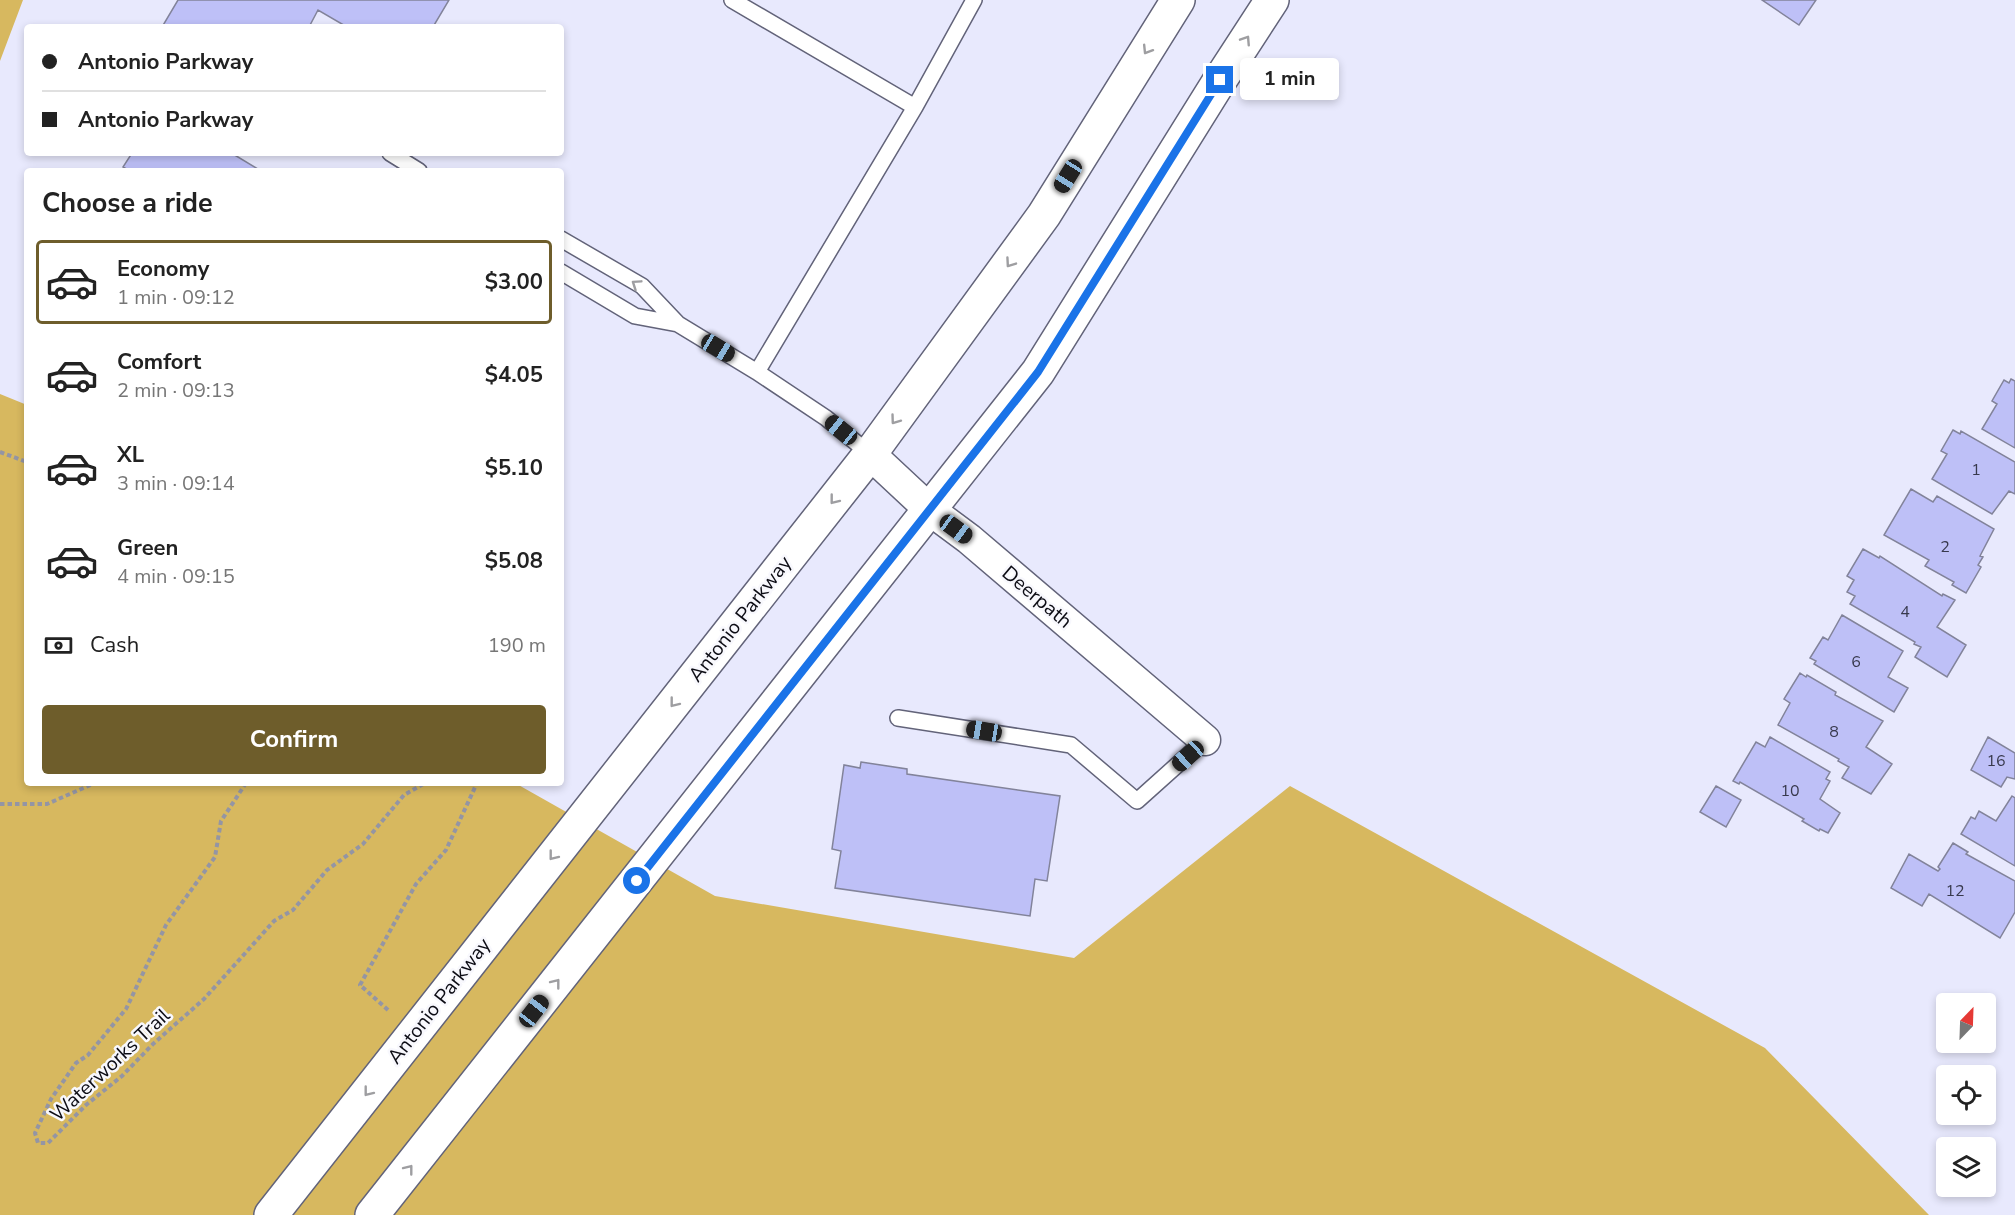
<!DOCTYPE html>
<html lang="en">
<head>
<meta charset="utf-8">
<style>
  body { margin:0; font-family:"Nunito Sans",sans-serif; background:#f2f2f2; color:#222; height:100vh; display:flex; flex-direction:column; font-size:22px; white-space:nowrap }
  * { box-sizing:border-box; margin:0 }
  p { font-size:20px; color:#767676 }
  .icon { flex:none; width:33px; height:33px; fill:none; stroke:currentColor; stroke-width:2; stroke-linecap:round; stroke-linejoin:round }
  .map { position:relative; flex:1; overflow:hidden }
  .drawer { position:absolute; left:24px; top:168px; width:540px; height:618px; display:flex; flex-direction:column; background:#fff; border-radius:6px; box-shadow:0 3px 9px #0003 }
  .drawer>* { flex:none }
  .banner { position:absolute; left:24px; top:24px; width:540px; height:132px; border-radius:6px; box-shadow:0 3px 9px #0003; display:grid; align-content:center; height:132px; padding:0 18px; background:#fff }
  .needle { width:39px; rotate:23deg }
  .fabs { position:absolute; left:1936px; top:993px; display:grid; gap:12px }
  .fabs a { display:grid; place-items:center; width:60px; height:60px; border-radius:6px; background:#fff; box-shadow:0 3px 9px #0003; font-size:30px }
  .end { position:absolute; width:27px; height:27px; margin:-14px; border:8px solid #1a73e8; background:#fff; box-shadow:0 0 0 3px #fff }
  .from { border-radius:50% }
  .bubble { position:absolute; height:42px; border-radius:6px; background:#fff; box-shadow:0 3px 9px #0003; font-size:20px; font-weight:700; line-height:42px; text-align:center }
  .car { position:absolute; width:18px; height:36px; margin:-18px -9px; border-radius:8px; box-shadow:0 0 4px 2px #0007; background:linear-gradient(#222 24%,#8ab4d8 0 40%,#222 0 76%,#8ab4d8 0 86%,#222 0) }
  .banner b { display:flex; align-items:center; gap:21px; height:57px; font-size:22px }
  .banner b+b { border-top:2px solid #e0e0e0 }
  .banner i { width:15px; height:15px; background:#222 }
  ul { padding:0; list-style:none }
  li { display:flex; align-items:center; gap:18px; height:84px; margin:0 12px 9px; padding:0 6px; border:3px solid transparent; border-radius:6px }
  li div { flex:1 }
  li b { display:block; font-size:22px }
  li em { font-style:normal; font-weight:700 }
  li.selected { border-color:#6e5d2b }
  li>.icon { width:54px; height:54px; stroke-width:1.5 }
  h2 { padding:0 18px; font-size:27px; line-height:72px }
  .pay { display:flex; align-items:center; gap:15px; height:66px; padding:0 18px; font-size:22px }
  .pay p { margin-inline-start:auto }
  .cta { display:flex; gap:12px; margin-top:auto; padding:12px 18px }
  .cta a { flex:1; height:69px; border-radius:6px; background:#6e5d2b; color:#fff; font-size:24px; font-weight:700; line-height:69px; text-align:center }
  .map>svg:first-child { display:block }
</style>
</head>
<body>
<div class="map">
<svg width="2015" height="1215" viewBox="0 0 2015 1215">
  <rect width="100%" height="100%" fill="#e8e9fd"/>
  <path fill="#d7b85f" d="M0,0H23L0,61Z
    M0,394L27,405V783H515L715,896L1074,958L1290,786L1765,1048L1929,1215H0Z"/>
  <path fill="#bec0f7" stroke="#82839a" stroke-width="1.5" d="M178,0H449L433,27H347L318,10L309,27H162Z
    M1762,0H1816L1799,25Z
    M132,153H234L233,154L261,171H130L123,167Z
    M2011,379L2015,381V448L1982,429L1997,404L1992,401L2004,380L2009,383Z
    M1953,430L1960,434L1961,431L2015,462V494L2009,491L1992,514L1932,479L1947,454L1941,451Z
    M1911,489L1933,502L1937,496L1994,529L1980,556L1983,557L1978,565L1981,567L1966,593L1952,585L1954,582L1925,566L1929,560L1884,535Z
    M1863,549L1879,558L1880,556L1942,596L1943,594L1955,600L1937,627L1966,645L1947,677L1915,657L1921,647L1914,644L1915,642L1850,604L1855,596L1847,592L1854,580L1847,576Z
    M1842,615L1903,651L1888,677L1908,688L1894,712L1814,664L1816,661L1810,658L1823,637L1828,640Z
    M1800,673L1806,677L1807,675L1836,692L1835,695L1883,721L1866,747L1892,764L1871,794L1842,778L1849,767L1838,761L1839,759L1778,725L1790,703L1784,699Z
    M1770,737L1830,772L1826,779L1830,781L1820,799L1840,813L1828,833L1820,829L1819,831L1802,821L1804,819L1740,782L1739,784L1733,781L1756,742L1765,747Z
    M1988,737L2015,753V779L2007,777L2001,787L1971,770Z
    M861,762L907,769V774L1060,796L1047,881L1035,879L1030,916L835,888L841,851L832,849L844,765L860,768Z
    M1716,786L1741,800L1726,827L1700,812Z
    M2012,796L2015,798V866L1961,834L1971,817L1975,819L1979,811L1996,821Z
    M1953,843L1968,852L1966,854L2015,881V912L2000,938L1929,894L1922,906L1891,888L1909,854L1938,871L1940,869L1938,867Z"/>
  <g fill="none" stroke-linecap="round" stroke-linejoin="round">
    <defs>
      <path id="lane" d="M732,0L915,107
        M390,153L419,171
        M561,239L642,286L678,324L757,372L826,418L870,454
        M561,272L635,316L678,324
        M757,372L915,107L974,0
        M898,718L1071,745L1137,801L1205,740"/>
      <path id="street" d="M870,454L930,510L969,539L1205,740"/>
      <path id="primary" d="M271,1215L870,454L1044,215L1178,0
        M372,1215L1038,372L1220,80L1272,0"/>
    </defs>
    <use href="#lane" stroke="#626379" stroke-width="18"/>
    <use href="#street" stroke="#626379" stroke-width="33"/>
    <use href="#primary" stroke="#626379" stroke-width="36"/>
    <path stroke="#9495a4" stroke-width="4" stroke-dasharray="4.5 3" stroke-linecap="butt" d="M0,452L27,462
      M246,783L221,821L215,857L166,925L126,1009L88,1055L76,1063L51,1099L35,1133L38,1143H48L86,1105L122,1076L153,1044L204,999L274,921L293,910L327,870L363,844L404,795L425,783
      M0,804H47L95,783
      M388,1010L360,985L416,884L446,850L477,783"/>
    <use href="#lane" stroke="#fff" stroke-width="15"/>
    <use href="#street" stroke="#fff" stroke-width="30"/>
    <use href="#primary" stroke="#fff" stroke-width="33"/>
  </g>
  <defs><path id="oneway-chevron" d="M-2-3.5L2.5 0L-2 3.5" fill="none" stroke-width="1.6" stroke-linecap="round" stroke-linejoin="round" transform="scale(1.5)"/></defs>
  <g stroke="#9e9ea1">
    <use href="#oneway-chevron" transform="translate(1246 40) rotate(-57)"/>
    <use href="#oneway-chevron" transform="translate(1147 50) rotate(122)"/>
    <use href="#oneway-chevron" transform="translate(1010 263) rotate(125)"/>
    <use href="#oneway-chevron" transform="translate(636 284) rotate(-146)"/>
    <use href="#oneway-chevron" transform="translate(895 420) rotate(126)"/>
    <use href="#oneway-chevron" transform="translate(834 500) rotate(128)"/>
    <use href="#oneway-chevron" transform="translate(674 703) rotate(128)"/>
    <use href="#oneway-chevron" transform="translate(553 856) rotate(128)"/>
    <use href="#oneway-chevron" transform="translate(556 983) rotate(-52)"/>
    <use href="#oneway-chevron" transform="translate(368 1092) rotate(128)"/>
    <use href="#oneway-chevron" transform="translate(409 1169) rotate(-52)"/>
  </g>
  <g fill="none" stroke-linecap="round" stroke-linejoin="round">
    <path stroke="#1a73e8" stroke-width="8" d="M637,881L1038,372L1220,80"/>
  </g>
  <g text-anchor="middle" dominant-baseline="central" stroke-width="5" stroke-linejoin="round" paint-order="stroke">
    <g font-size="16" fill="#38394d">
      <text x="1976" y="470">1</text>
      <text x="1945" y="547">2</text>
      <text x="1905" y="612">4</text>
      <text x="1856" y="662">6</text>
      <text x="1834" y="732">8</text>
      <text x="1996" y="761">16</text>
      <text x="1790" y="791">10</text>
      <text x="1955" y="891">12</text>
    </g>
    <g font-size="20" fill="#0c0c14" stroke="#f8f8fd">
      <text transform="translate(1037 597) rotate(40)">Deerpath</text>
      <text transform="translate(740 619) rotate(-52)">Antonio Parkway</text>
      <text transform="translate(439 1001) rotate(-52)">Antonio Parkway</text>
      <text transform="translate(110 1065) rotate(-43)">Waterworks Trail</text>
    </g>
  </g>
</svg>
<div class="fabs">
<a><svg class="needle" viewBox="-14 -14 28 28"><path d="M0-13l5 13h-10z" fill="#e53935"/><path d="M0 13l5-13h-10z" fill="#767676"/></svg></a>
<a><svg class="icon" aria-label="locate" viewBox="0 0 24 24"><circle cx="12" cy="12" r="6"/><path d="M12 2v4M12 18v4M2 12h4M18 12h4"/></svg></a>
<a><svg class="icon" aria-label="layers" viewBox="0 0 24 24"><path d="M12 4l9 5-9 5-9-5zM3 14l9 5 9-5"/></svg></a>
</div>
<i class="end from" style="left:637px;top:881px"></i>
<i class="end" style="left:1220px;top:80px"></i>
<div class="bubble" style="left:1240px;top:58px;width:99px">1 min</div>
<i class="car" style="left:1068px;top:176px;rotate:212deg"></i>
<i class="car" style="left:718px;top:348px;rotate:121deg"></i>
<i class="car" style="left:841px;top:430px;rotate:309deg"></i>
<i class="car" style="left:956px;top:529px;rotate:126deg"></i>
<i class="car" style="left:984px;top:731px;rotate:279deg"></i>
<i class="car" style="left:1188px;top:756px;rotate:228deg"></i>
<i class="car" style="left:534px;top:1011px;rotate:38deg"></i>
<div class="banner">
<b><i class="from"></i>Antonio Parkway</b>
<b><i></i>Antonio Parkway</b>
</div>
<section class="drawer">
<h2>Choose a ride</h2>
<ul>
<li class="selected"><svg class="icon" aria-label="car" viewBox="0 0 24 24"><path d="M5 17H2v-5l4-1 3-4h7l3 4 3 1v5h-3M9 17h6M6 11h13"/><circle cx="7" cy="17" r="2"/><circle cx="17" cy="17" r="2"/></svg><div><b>Economy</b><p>1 min · 09:12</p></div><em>$3.00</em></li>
<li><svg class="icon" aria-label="car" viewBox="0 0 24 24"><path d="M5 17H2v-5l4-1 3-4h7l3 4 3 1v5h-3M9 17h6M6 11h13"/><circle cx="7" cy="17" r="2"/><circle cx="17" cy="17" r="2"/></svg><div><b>Comfort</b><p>2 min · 09:13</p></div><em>$4.05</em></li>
<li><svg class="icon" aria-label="car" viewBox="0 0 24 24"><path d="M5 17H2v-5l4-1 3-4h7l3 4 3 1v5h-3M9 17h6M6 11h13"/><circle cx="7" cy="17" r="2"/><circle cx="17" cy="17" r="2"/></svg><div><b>XL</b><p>3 min · 09:14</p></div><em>$5.10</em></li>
<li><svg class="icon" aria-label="car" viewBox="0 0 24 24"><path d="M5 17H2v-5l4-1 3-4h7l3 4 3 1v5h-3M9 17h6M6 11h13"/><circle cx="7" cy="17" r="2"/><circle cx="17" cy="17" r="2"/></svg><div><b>Green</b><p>4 min · 09:15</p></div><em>$5.08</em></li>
</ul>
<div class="pay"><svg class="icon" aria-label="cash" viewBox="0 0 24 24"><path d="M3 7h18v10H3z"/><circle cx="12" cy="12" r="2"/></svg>Cash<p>190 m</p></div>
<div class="cta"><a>Confirm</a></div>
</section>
</div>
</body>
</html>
